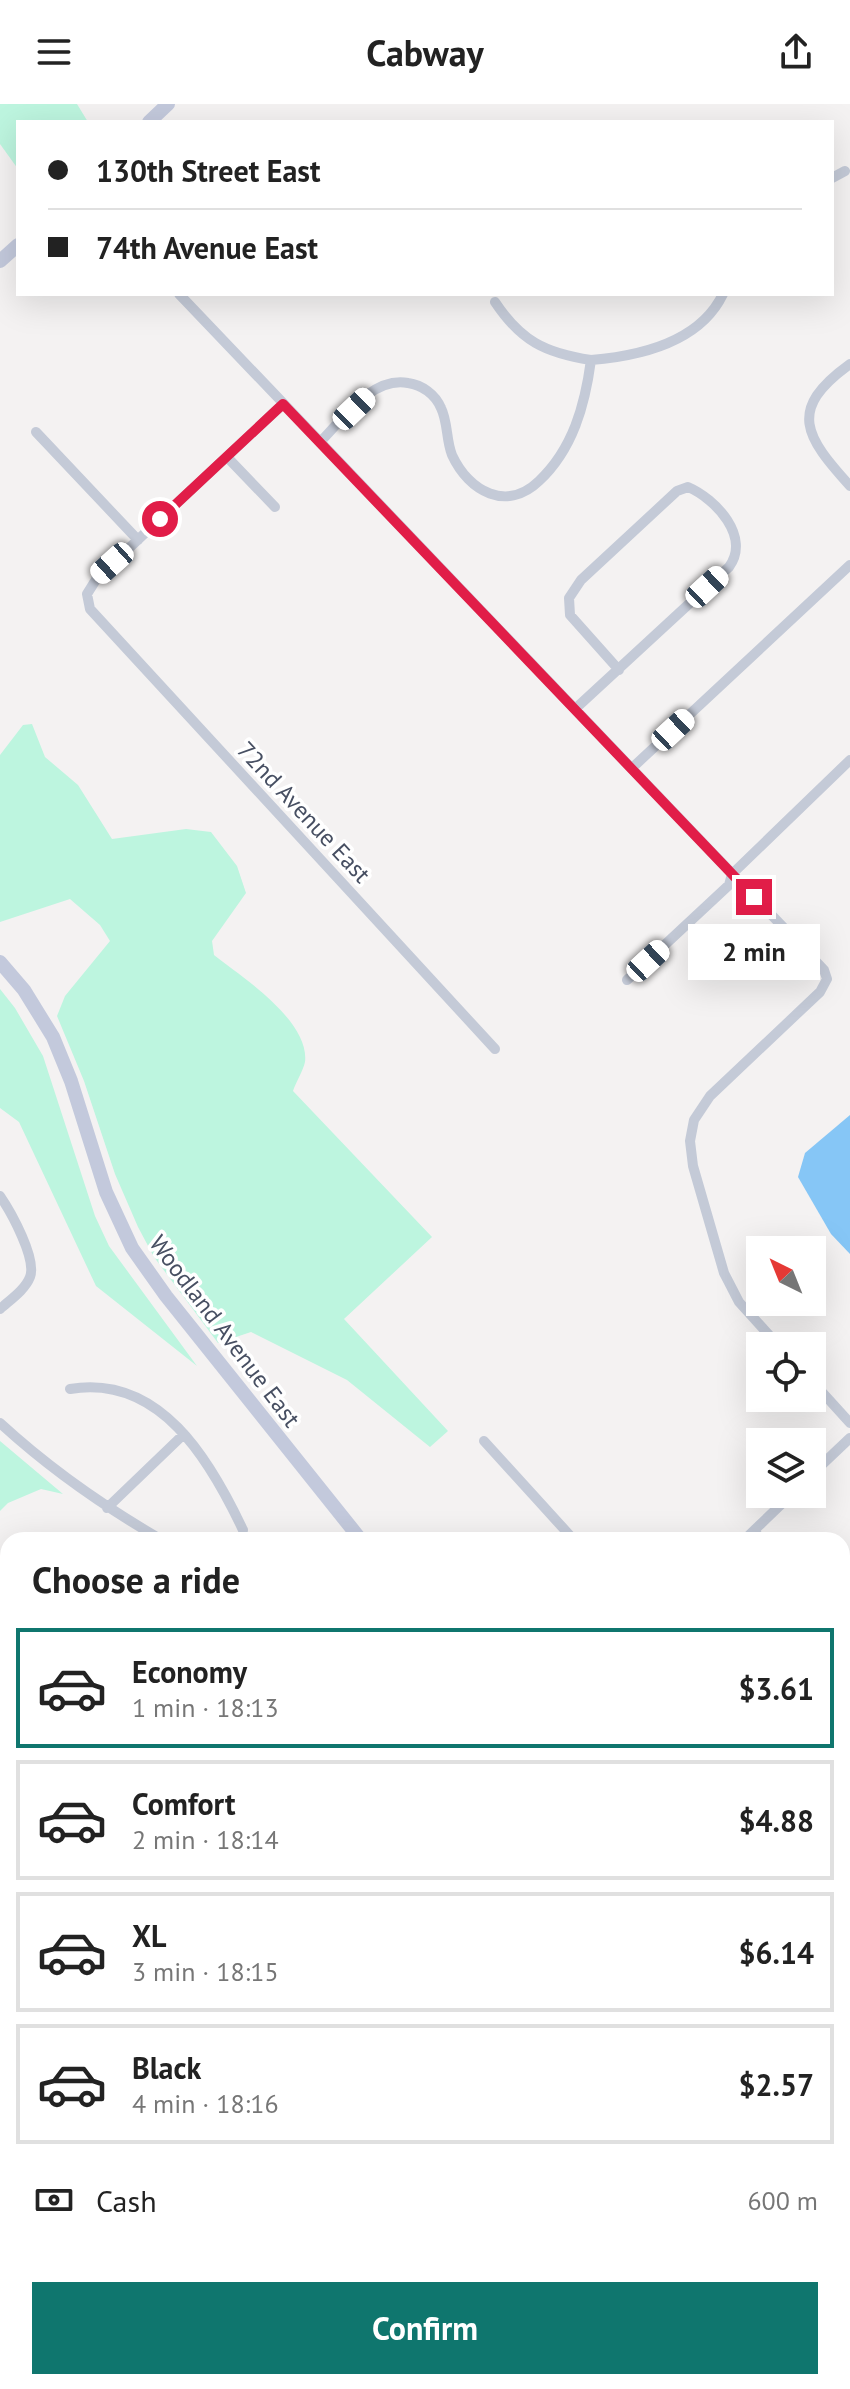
<!DOCTYPE html>
<html lang="en">
<head>
<meta charset="utf-8">
<style>
  body { margin:0; font-family:"PT Sans",sans-serif; background:#f6f6f6; color:#222; height:100vh; display:flex; flex-direction:column; font-size:30px; white-space:nowrap }
  * { box-sizing:border-box; margin:0 }
  p { font-size:26px; color:#767676 }
  .icon { flex:none; width:44px; height:44px; fill:none; stroke:currentColor; stroke-width:2; stroke-linecap:round; stroke-linejoin:round }
  .map { position:relative; flex:1; overflow:hidden }
  .drawer { position:absolute; left:0px; top:1428px; width:850px; height:858px; display:flex; flex-direction:column; background:#fff; border-radius:24px 24px 0 0; box-shadow:0 8px 32px #0002 }
  .drawer>* { flex:none }
  .hud { position:absolute; left:16px; top:16px; width:818px; height:176px; border-radius:0px; box-shadow:0 8px 32px #0002; display:grid; align-content:center; height:176px; padding:0 32px; background:#fff }
  .needle { width:52px; rotate:317deg }
  .controls { position:absolute; left:746px; top:1132px; display:grid; gap:16px }
  .controls a { display:grid; place-items:center; width:80px; height:80px; border-radius:0px; background:#fff; box-shadow:0 8px 32px #0002; font-size:40px }
  .end { position:absolute; width:36px; height:36px; margin:-18px; border:10px solid #e11d48; background:#fff; box-shadow:0 0 0 4px #fff }
  .from { border-radius:50% }
  .bubble { position:absolute; height:56px; border-radius:0px; background:#fff; box-shadow:0 8px 32px #0002; font-size:26px; font-weight:600; line-height:56px; text-align:center }
  .car { position:absolute; width:24px; height:48px; margin:-24px -12px; border-radius:10px; box-shadow:0 0 6px 2px #0007; background:linear-gradient(#fff 24%,#345 0 40%,#fff 0 76%,#345 0 86%,#fff 0) }
  .hud b { display:flex; align-items:center; gap:28px; height:76px; font-size:30px }
  .hud b+b { border-top:2px solid #e0e0e0 }
  .hud i { width:20px; height:20px; background:#222 }
  ul { padding:0; list-style:none }
  li { display:flex; align-items:center; gap:24px; height:120px; margin:0 16px 12px; padding:0 16px; border:4px solid #e0e0e0; border-radius:0px }
  li div { flex:1 }
  li b { display:block; font-size:30px }
  li em { font-style:normal; font-weight:600 }
  li.selected { border-color:#0f766e }
  li>.icon { width:72px; height:72px; stroke-width:1.5 }
  h2 { padding:0 32px; font-size:36px; line-height:96px }
  .pay { display:flex; align-items:center; gap:20px; height:88px; padding:0 32px; font-size:30px }
  .pay p { margin-inline-start:auto }
  .cta { display:flex; gap:16px; margin-top:auto; padding:16px 32px }
  .cta a { flex:1; height:92px; border-radius:0px; background:#0f766e; color:#fff; font-size:32px; font-weight:600; line-height:92px; text-align:center }
  header { display:flex; justify-content:space-between; align-items:center; height:104px; padding:0 32px; background:#fff; font-size:36px; font-weight:600 }
  .map>svg:first-child { display:block }
</style>
</head>
<body>
<header><svg class="icon" aria-label="menu" viewBox="0 0 24 24"><path d="M4 6h16M4 12h16M4 18h16"/></svg>Cabway<svg class="icon" aria-label="share" viewBox="0 0 24 24"><path d="M12 15V3M7 8l5-5 5 5M5 13v7h14v-7"/></svg></header>
<div class="map">
<svg width="850" height="2285" viewBox="0 0 850 2285">
  <rect width="100%" height="100%" fill="#f4f2f2"/>
  <path fill="#bdf5df" d="M0,0H77L88,18H18V65L0,40Z
    M32,620L45,653L78,681L112,735L186,725L211,728L237,762L246,789L212,837L214,851C242,873 310,917 305,958C303,967 296,978 293,987L432,1133L344,1215L448,1327L430,1343L347,1276L251,1228L218,1239L154,1153L138,1123L115,1070L84,977L57,912L65,892L110,837L100,821L70,795L0,818V651L23,621Z
    M0,885L15,904L43,952L95,1112L109,1142L197,1262L96,1182L19,1018L0,1004Z
    M0,1337L63,1390L41,1385L8,1399L0,1407Z
    M0,1576L8,1582V1842L0,1844Z
    M8,1869V1960L3,1947L6,1928L0,1915V1872Z
    M842,2098L850,2111V2158L842,2150Z
    M371,2278H657L663,2285H378Z"/>
  <path fill="#86c6f6" d="M850,1011V1150L831,1130L798,1073L805,1049Z"/>
  <g fill="none" stroke-linecap="round" stroke-linejoin="round">
    <path stroke="#c4cad7" stroke-width="10" d="M832,74L845,67
      M179,190L824,866L827,875L820,888L710,992L694,1016L690,1037L693,1062L724,1169L739,1198L779,1242
      M495,198C521,237 545,249 591,256
      M850,260C786,306 806,333 850,382
      M283,300L97,474L87,490L90,505L495,945
      M36,328L138,436
      M321,337C343,315 372,272 408,279C422,281 435,290 441,304C448,318 446,336 452,351C469,388 507,408 539,377C573,345 585,301 591,256C640,252 700,238 723,190
      M227,353L275,403
      M575,605L729,463C751,433 716,395 688,383L677,387L581,476L569,494L570,511L619,566
      M632,664L850,461
      M627,876L729,781L732,770L850,656
      M0,1092C11,1108 37,1155 30,1173C25,1186 10,1196 0,1205
      M812,1277L850,1319
      M70,1285C160,1270 210,1356 243,1426
      M0,1319C50,1365 103,1402 162,1436
      M484,1337L574,1436
      M812,1370L850,1334
      M107,1404L184,1330
      M754,1427L762,1436
      M465,1434L467,1436
      M744,1436L792,1390
      M0,1487L8,1500
      M842,1520L850,1528
      M0,1862L8,1860
      M0,2077L8,2074
      M842,2078L850,2092
      M0,2178L1,2219L8,2253
      M842,2227L850,2235
      M15,2278L18,2285
      M123,2278V2285
      M741,2278L747,2285
      M199,2285L213,2278"/>
    <path stroke="#c3c9dc" stroke-width="14" d="M149,18L168,0
      M0,157L18,141
      M0,858L24,886L53,933L71,977L106,1088L132,1144L166,1192L361,1436
      M842,1859L850,1863"/>
  </g>
  <g fill="none" stroke-linecap="round" stroke-linejoin="round">
    <path stroke="#e11d48" stroke-width="10" d="M160,415L283,300L754,793"/>
  </g>
  <g text-anchor="middle" dominant-baseline="central" stroke-width="7" stroke-linejoin="round" paint-order="stroke">
    <g font-size="24" fill="#474f62" stroke="#fff">
      <text transform="translate(304 708) rotate(47)">72nd Avenue East</text>
      <text transform="translate(225 1227) rotate(53)">Woodland Avenue East</text>
    </g>
  </g>
</svg>
<div class="controls">
<a><svg class="needle" viewBox="-14 -14 28 28"><path d="M0-13l5 13h-10z" fill="#e53935"/><path d="M0 13l5-13h-10z" fill="#767676"/></svg></a>
<a><svg class="icon" aria-label="locate" viewBox="0 0 24 24"><circle cx="12" cy="12" r="6"/><path d="M12 2v4M12 18v4M2 12h4M18 12h4"/></svg></a>
<a><svg class="icon" aria-label="layers" viewBox="0 0 24 24"><path d="M12 4l9 5-9 5-9-5zM3 14l9 5 9-5"/></svg></a>
</div>
<i class="end from" style="left:160px;top:415px"></i>
<i class="end" style="left:754px;top:793px"></i>
<div class="bubble" style="left:688px;top:820px;width:132px">2 min</div>
<i class="car" style="left:354px;top:305px;rotate:46deg"></i>
<i class="car" style="left:112px;top:459px;rotate:228deg"></i>
<i class="car" style="left:707px;top:483px;rotate:47deg"></i>
<i class="car" style="left:673px;top:626px;rotate:47deg"></i>
<i class="car" style="left:648px;top:857px;rotate:47deg"></i>
<div class="hud">
<b><i class="from"></i>130th Street East</b>
<b><i></i>74th Avenue East</b>
</div>
<section class="drawer">
<h2>Choose a ride</h2>
<ul>
<li class="selected"><svg class="icon" aria-label="car" viewBox="0 0 24 24"><path d="M5 17H2v-5l4-1 3-4h7l3 4 3 1v5h-3M9 17h6M6 11h13"/><circle cx="7" cy="17" r="2"/><circle cx="17" cy="17" r="2"/></svg><div><b>Economy</b><p>1 min · 18:13</p></div><em>$3.61</em></li>
<li><svg class="icon" aria-label="car" viewBox="0 0 24 24"><path d="M5 17H2v-5l4-1 3-4h7l3 4 3 1v5h-3M9 17h6M6 11h13"/><circle cx="7" cy="17" r="2"/><circle cx="17" cy="17" r="2"/></svg><div><b>Comfort</b><p>2 min · 18:14</p></div><em>$4.88</em></li>
<li><svg class="icon" aria-label="car" viewBox="0 0 24 24"><path d="M5 17H2v-5l4-1 3-4h7l3 4 3 1v5h-3M9 17h6M6 11h13"/><circle cx="7" cy="17" r="2"/><circle cx="17" cy="17" r="2"/></svg><div><b>XL</b><p>3 min · 18:15</p></div><em>$6.14</em></li>
<li><svg class="icon" aria-label="car" viewBox="0 0 24 24"><path d="M5 17H2v-5l4-1 3-4h7l3 4 3 1v5h-3M9 17h6M6 11h13"/><circle cx="7" cy="17" r="2"/><circle cx="17" cy="17" r="2"/></svg><div><b>Black</b><p>4 min · 18:16</p></div><em>$2.57</em></li>
</ul>
<div class="pay"><svg class="icon" aria-label="cash" viewBox="0 0 24 24"><path d="M3 7h18v10H3z"/><circle cx="12" cy="12" r="2"/></svg>Cash<p>600 m</p></div>
<div class="cta"><a>Confirm</a></div>
</section>
</div>
</body>
</html>
